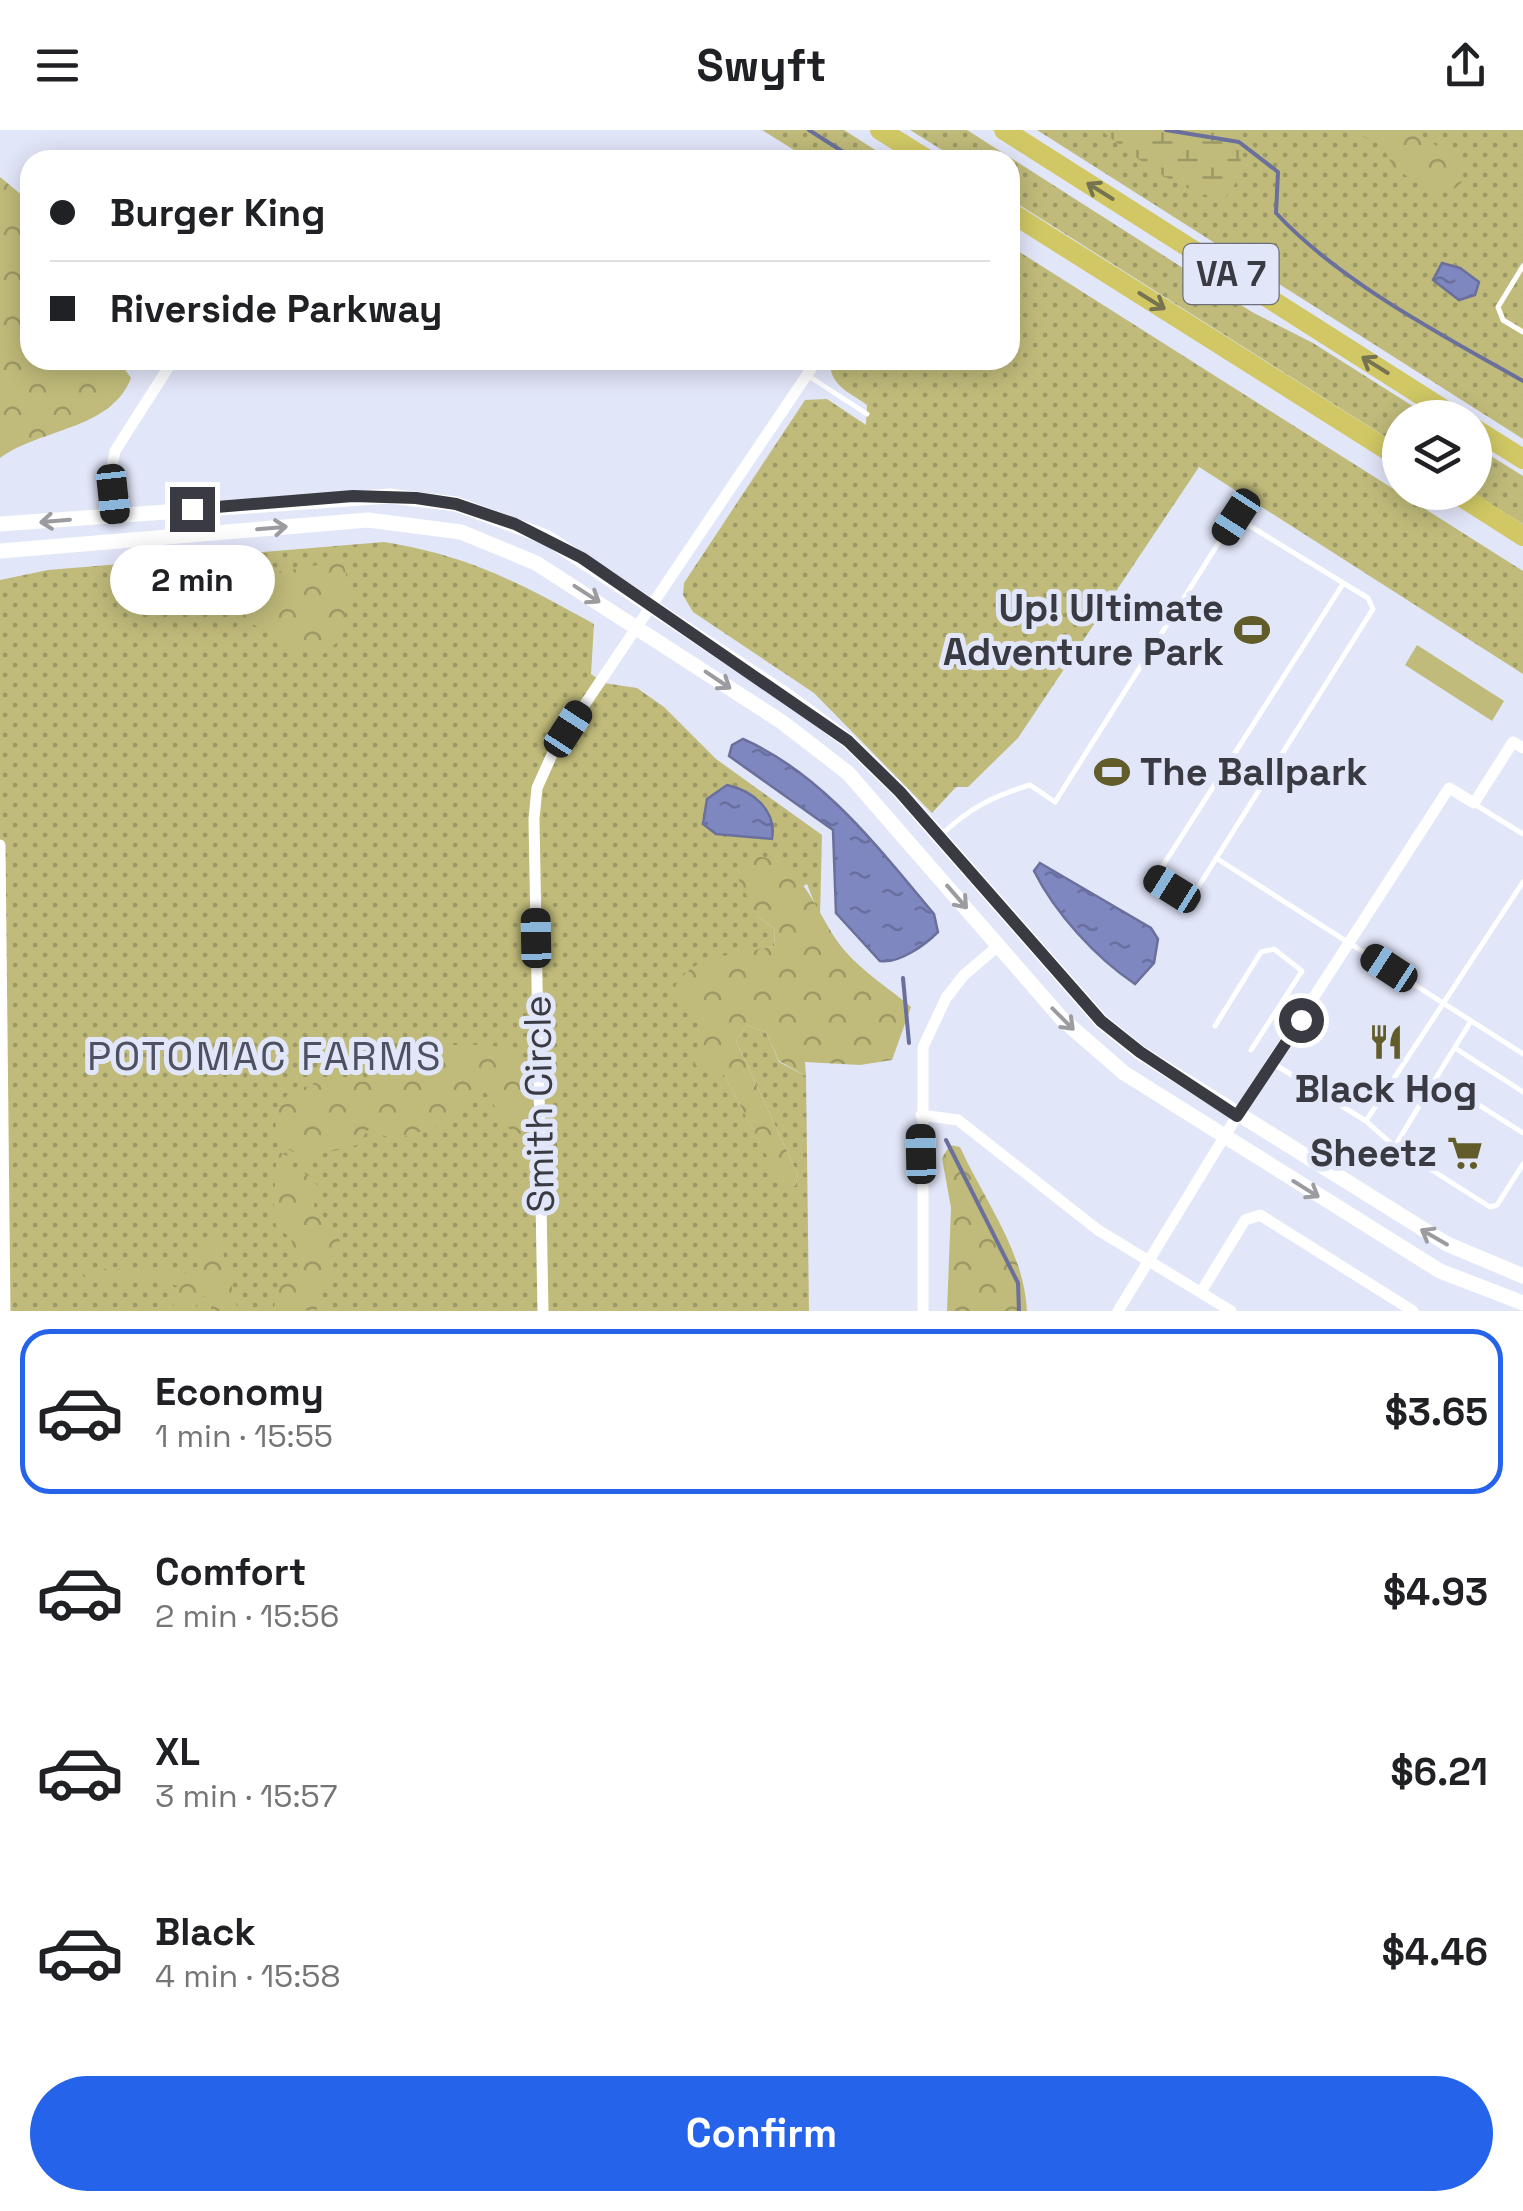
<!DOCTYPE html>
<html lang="en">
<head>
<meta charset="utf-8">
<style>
  body { margin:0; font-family:"Space Grotesk",sans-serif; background:#f2f2f2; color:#202124; height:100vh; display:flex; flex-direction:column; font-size:38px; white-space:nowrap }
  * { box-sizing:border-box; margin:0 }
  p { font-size:32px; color:#757577 }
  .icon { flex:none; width:55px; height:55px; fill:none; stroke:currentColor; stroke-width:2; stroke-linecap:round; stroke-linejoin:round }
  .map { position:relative; height:1181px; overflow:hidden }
  .panel { display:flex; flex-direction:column; background:#fff; flex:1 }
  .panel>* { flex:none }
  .guide { position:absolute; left:20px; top:20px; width:1000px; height:220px; border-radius:30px; box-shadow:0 5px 25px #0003; display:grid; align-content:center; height:220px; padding:0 30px; background:#fff }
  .controls { position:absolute; left:1382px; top:270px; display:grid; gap:20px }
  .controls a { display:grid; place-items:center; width:110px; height:110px; border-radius:50%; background:#fff; box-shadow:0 5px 25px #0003; font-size:50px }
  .end { position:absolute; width:45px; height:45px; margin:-22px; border:12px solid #393a42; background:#fff; box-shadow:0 0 0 5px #fff }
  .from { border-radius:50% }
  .bubble { position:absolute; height:70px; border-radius:35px; background:#fff; box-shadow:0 5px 25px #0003; font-size:32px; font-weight:800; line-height:70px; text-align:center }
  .car { position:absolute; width:30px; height:60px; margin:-30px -15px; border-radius:12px; box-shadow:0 0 8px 2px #0007; background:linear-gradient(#222 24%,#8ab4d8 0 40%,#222 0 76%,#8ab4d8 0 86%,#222 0) }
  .guide b { display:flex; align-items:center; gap:35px; height:95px; font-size:38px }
  .guide b+b { border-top:2px solid #e0e0e0 }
  .guide i { width:25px; height:25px; background:#202124 }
  ul { padding:18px 0 0; list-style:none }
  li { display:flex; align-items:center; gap:30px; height:165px; margin:0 20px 15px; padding:0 10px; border:5px solid transparent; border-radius:30px }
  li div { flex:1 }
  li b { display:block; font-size:38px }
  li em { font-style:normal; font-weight:800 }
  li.current { border-color:#2563eb }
  li>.icon { width:90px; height:90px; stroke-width:1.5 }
  .button { display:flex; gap:20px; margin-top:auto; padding:20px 30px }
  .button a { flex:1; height:115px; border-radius:60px; background:#2563eb; color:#fff; font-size:40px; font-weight:800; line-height:115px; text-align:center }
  header { display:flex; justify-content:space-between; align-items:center; height:130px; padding:0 30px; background:#fff; font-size:45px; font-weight:800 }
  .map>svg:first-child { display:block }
</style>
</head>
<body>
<header><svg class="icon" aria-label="menu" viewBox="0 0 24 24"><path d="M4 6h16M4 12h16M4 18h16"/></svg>Swyft<svg class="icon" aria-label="share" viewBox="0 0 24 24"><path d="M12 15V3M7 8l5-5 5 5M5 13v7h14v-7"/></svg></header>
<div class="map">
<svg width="1523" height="1181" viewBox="0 0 1523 1181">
  <defs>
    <pattern id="grass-dots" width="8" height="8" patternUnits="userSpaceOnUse" patternTransform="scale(2.5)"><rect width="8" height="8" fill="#c0bb7a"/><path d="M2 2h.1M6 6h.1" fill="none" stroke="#9d9966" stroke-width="1.8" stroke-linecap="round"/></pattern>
    <pattern id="forest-crowns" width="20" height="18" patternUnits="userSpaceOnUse" patternTransform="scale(2.5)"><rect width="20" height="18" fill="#c0bb7a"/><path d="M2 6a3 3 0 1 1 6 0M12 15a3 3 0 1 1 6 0" fill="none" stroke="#9d9966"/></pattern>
    <pattern id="wetland-marsh" width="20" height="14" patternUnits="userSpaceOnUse" patternTransform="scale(2.5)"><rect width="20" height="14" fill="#c0bb7a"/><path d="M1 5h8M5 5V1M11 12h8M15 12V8" fill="none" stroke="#9d9966"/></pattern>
    <pattern id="water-ripples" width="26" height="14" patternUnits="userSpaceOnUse" patternTransform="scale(2.5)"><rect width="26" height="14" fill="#7f87c1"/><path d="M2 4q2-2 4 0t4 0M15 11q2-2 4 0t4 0" fill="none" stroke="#696f9e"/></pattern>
  </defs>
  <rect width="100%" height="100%" fill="#e2e6f9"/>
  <path fill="url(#grass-dots)" d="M762,0H844L891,30H810Z
    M910,0H967L1252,182L1313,213L1430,287L1400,288V316L1010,69V30H958Z
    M1037,0H1523V309Z
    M1010,116L1523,441V544L1199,337L1018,608L968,657H956L932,683L814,563L693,482L683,465L684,453L805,270L827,269L866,295L867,275C850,263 827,254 831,230H1010Z
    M1475,316L1523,346V394L1473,363Z
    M384,412C470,426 520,453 594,494L591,544L604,553L637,558L664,577L716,629L822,705L820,787L807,754L757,786L775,799L774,816L751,822L706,890L702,941H722L782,1053L795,1056L798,1045L736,911L747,895L766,902L779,932L806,946L809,1181H0V450L48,440Z"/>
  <path fill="url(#forest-crowns)" d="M1349,0H1414L1461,33L1464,50L1453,60L1433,62L1394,38L1382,15Z
    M0,47L30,72V230H118L131,248C111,300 41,298 0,328Z
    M343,431L349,458L341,509L323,524L289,516L178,449L270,443Z
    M751,726C805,727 815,786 845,821C863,842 890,859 911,877L892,930L860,935L805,932L806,946L779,931L766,902L747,895L736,911L798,1045L795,1056L782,1054L722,941H702L693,932L706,890L673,861C692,821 735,827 774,816L775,799L757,786L736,744Z
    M490,915C534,924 536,966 524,1004L512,1003L485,961L470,963L445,994L394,1010L369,999L357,1015L305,1028L280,1015C256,944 334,954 381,951L383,943L375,931C389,911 464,916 490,915Z
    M950,1015L960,1017C984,1070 1024,1121 1027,1181H947L951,1078L942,1028Z
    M277,1021L287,1026L288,1035L296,1042L312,1045L317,1056L314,1076L327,1099L336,1101L341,1114L316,1181L274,1178L279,1153L300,1136L290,1107L277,1098L273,1084Z
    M210,1104L223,1122L238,1181H211V1168L202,1166L193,1181H172L178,1156L166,1152L88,1151L83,1143L88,1138L197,1144L202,1116Z"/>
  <path fill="url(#wetland-marsh)" d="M1101,0H1235C1243,27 1245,45 1226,67C1190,71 1129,23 1101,0Z"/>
  <path fill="#c0bb7a" d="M1417,515L1504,571L1492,591L1405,535Z"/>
  <path fill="url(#water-ripples)" stroke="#6a709b" stroke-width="2.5" d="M1442,133L1460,138L1479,152L1475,165L1459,170L1433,150Z
    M743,609C823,644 879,719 934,784L938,802C925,815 899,834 880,831L836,783L833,700L729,626L732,615Z
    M727,655C754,661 777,681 772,709L716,704L703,694L707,669Z
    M1040,733L1151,798L1158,809L1154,833L1135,854C1096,828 1055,783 1034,741Z"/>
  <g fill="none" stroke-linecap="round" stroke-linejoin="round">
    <path stroke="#6a709b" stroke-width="4" d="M809,0L856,30
      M1166,0L1239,12L1278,42L1276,83C1340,152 1442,205 1523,251
      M903,848L909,913
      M946,1010L1018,1153L1019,1181"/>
    <path stroke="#fff" stroke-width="5" d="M1523,136L1498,177L1503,190L1523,202
      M810,247L867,284
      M1476,675L1523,704
      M942,704C970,678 993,666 1030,655L1055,672L1235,387L1368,468L1373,479L1190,770L1155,748L1343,454
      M1216,728L1523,924
      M1215,896L1261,822L1274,819L1302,841L1251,920
      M1455,918L1523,962
      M1274,934L1366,991L1523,752
      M1436,948L1471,891
      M1367,992L1394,1016L1490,1077L1497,1075L1523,1034
      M1395,1016L1436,948L1523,1003"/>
    <path stroke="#fff" stroke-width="11" d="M115,386L111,342L115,321L173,230
      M0,715L5,1181
      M921,985L958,990L1098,1100L1231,1181
      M1201,1162L1245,1090L1260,1085L1413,1181
      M543,1181L534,689L537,658L554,620L817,230
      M923,1181V917L946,868L964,845L998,816
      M1118,1181L1237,986L1449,658L1474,673L1513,612L1523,618"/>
    <path stroke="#fff" stroke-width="15" d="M0,394L389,366L456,374L546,407L786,565L848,611L900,662L1101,891L1139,922L1447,1114L1523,1146
      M0,421L368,390L461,402L536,433L782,592L848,643L1062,889L1124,943L1440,1141L1523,1173"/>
    <path stroke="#d1c865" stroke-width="20" d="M880,0L928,30
      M1004,0L1457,288
      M1010,82L1400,328
      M1475,299L1523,329
      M1454,362L1523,406"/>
  </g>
  <defs><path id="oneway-shaft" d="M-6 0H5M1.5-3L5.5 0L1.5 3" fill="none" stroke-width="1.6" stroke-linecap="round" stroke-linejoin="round" transform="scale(2.5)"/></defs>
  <g stroke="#767350">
    <use href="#oneway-shaft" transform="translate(1100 61) rotate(-148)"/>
    <use href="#oneway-shaft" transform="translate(1152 171) rotate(32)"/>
    <use href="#oneway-shaft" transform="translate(1375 235) rotate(-148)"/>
  </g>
  <g stroke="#9c9ca0">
    <use href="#oneway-shaft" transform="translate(55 391) rotate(175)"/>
    <use href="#oneway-shaft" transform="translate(272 398) rotate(-5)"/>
    <use href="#oneway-shaft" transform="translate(587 464) rotate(33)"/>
    <use href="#oneway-shaft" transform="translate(718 550) rotate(34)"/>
    <use href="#oneway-shaft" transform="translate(957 767) rotate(49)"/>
    <use href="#oneway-shaft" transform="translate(1063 889) rotate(45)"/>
    <use href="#oneway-shaft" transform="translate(1306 1059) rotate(32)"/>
    <use href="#oneway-shaft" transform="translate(1434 1107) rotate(-150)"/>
  </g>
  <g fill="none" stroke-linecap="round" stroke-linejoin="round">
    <path stroke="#393a42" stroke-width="12" d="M192,379L353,366L416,368L456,374L515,394L582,428L848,611L900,662L1101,891L1140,922L1237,986L1301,890"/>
  </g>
  <defs>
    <symbol id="stadium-bare" viewBox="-9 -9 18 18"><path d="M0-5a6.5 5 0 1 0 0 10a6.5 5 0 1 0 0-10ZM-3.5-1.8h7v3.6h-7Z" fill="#615c29" stroke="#e2e6f9" stroke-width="2.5" paint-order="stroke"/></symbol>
    <symbol id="restaurant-bare" viewBox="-9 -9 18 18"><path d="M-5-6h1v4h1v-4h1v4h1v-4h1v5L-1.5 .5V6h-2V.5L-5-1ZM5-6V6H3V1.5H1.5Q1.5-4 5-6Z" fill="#615c29" stroke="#e2e6f9" stroke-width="2.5" paint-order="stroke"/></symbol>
    <symbol id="supermarket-bare" viewBox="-9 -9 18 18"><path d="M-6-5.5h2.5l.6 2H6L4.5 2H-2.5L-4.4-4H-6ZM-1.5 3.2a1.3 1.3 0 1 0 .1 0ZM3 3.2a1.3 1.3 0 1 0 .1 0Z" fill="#615c29" stroke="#e2e6f9" stroke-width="2.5" paint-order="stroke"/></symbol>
  </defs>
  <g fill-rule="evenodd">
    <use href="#stadium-bare" x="1227" y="475" width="50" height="50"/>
    <use href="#stadium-bare" x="1087" y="617" width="50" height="50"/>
    <use href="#restaurant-bare" x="1361" y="887" width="50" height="50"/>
    <use href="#supermarket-bare" x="1440" y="998" width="50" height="50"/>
  </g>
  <g text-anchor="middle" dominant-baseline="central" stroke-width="10" stroke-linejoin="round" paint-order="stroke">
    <rect fill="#e2e6f9" stroke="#6c6e79" stroke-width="2.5" x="1183.5" y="114" width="95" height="60" rx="8"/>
    <g font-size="35" font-weight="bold" fill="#393a42">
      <text x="1231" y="144">VA 7</text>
    </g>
    <g font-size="38" font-weight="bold" fill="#393a42" stroke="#e2e6f9" text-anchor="end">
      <text x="1224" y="478">Up! Ultimate<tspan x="1224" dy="44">Adventure Park</tspan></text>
      <text x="1140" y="642" text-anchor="start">The Ballpark</text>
      <text x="1386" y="959" text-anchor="middle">Black Hog</text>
      <text x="1437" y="1023">Sheetz</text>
    </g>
    <g font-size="38" fill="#393a42" stroke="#e2e6f9">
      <text transform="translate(539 974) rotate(-91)">Smith Circle</text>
    </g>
    <g font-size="40" letter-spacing="2.5" fill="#4e5161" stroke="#e2e6f9">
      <text x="265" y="926">POTOMAC FARMS</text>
    </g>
  </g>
</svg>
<div class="controls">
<a><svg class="icon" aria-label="layers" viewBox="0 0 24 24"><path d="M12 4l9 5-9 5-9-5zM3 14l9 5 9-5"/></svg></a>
</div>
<i class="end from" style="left:1301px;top:890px"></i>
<i class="end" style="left:192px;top:379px"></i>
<div class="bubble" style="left:110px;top:415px;width:165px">2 min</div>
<i class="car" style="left:113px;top:364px;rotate:174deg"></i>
<i class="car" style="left:1236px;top:387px;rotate:213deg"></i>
<i class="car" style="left:568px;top:599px;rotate:33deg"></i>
<i class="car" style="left:1172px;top:759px;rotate:302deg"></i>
<i class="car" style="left:536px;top:808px;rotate:359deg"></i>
<i class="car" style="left:1389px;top:838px;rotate:303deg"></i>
<i class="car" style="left:921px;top:1024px;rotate:359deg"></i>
<div class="guide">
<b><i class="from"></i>Burger King</b>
<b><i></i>Riverside Parkway</b>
</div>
</div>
<section class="panel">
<ul>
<li class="current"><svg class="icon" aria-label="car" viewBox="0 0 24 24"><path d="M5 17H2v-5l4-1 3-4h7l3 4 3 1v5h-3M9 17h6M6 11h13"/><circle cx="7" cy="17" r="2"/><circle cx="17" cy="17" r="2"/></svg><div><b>Economy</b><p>1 min · 15:55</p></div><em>$3.65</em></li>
<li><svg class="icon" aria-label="car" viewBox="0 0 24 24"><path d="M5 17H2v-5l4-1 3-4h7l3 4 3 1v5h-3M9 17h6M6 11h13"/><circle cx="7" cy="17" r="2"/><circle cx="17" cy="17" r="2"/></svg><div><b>Comfort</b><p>2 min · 15:56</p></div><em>$4.93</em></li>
<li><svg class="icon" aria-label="car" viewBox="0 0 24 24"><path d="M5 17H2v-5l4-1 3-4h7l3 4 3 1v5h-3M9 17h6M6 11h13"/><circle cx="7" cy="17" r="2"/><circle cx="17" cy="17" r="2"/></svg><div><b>XL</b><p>3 min · 15:57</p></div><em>$6.21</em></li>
<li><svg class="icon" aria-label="car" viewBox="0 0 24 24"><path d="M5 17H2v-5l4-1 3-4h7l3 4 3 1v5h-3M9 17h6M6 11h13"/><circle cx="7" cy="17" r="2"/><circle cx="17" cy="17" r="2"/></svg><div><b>Black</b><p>4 min · 15:58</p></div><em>$4.46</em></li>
</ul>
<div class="button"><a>Confirm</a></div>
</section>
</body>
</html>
